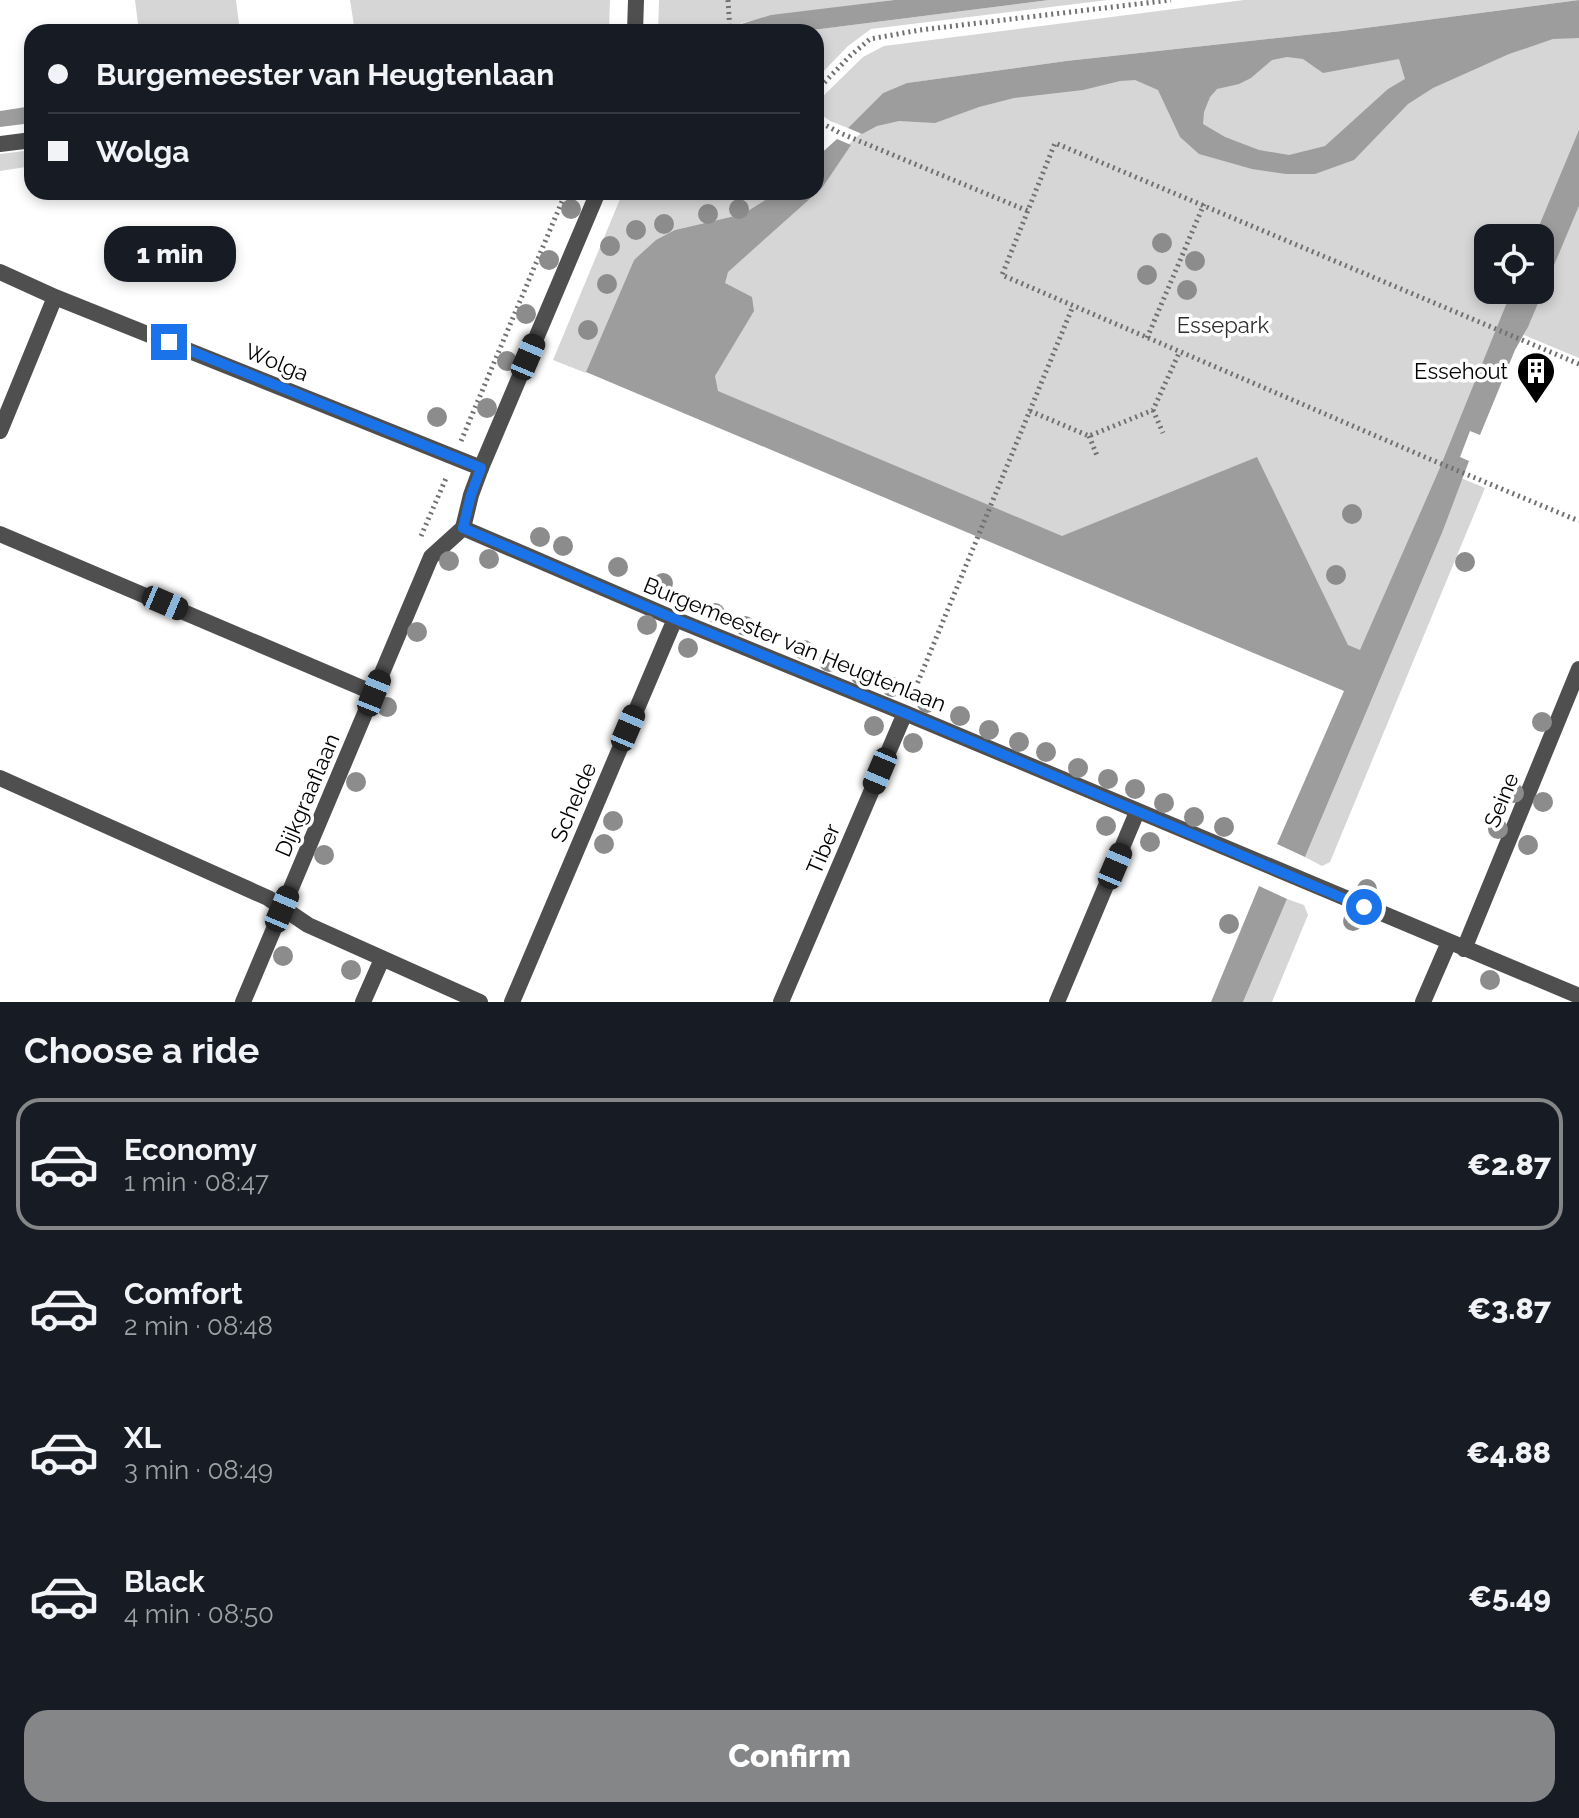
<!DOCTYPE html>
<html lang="en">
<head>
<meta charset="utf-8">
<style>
  body { margin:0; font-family:Raleway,sans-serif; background:#242831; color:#f1f3f6; height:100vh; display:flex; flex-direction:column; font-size:30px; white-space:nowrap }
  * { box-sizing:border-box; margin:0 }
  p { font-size:26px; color:#9ea1a6 }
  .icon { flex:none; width:44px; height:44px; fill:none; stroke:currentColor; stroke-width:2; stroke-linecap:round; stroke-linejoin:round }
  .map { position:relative; height:1002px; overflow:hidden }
  .side { display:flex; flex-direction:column; background:#171b24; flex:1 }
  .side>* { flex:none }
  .hud { position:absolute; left:24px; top:24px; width:800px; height:176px; border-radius:24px; box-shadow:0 4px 12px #0003; display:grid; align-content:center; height:176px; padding:0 24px; background:#171b24 }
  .controls { position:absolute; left:1474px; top:224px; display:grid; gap:16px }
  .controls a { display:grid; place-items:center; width:80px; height:80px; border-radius:16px; background:#171b24; box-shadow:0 4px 12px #0003; font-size:40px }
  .end { position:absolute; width:36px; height:36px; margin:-18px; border:10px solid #1a73e8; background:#fff; box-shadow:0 0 0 4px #fff }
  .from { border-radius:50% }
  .bubble { position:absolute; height:56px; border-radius:24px; background:#171b24; box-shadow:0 4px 12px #0003; font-size:26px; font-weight:800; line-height:56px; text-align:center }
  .car { position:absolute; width:24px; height:48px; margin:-24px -12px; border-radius:10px; box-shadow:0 0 6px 2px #0007; background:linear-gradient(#222 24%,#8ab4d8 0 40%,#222 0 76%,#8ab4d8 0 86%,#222 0) }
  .hud b { display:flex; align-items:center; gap:28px; height:76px; font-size:30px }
  .hud b+b { border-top:2px solid #363941 }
  .hud i { width:20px; height:20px; background:#f1f3f6 }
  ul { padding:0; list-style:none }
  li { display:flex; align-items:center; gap:24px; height:132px; margin:0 16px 12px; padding:0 8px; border:4px solid transparent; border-radius:24px }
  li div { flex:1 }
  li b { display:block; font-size:30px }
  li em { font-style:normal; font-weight:800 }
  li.on { border-color:#858687 }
  li>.icon { width:72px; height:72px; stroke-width:1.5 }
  h2 { padding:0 24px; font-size:36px; line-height:96px }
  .primary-button { display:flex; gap:16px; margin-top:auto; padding:16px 24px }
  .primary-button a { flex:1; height:92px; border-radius:24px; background:#858687; color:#fff; font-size:32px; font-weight:800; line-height:92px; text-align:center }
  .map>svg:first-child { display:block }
</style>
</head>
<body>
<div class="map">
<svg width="1579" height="1002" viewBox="0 0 1579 1002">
  <rect width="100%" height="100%" fill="#fff"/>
  <path fill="#d6d6d6" d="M135,0H236L240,32H139Z
    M350,0H610L609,32H355Z
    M659,0H894L771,16L741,23L743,32H719V30L709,25L688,28L687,32H658Z
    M1049,0H1108L871,29L848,46L816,79V32H797Z
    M1244,0H1579L1342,31L1066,61L908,83L883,93L848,128L830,121L816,111V103L863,57L884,46Z
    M1579,19V169L1540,238H1488V290H1526L1360,667L617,357L816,192V174L896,101Z
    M32,150V166L0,171V154Z
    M623,192H778L743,214L675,230L634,260L586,373L553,360Z
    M1579,206V358L1524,335Z
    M1461,478L1485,488L1330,862L1322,866L1305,857L1442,533Z
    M1287,899L1304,905L1308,915L1272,1002H1243Z"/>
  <path fill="#9d9d9d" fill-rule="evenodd" d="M894,0H1049L797,32H743L741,24L771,15Z
    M1579,0V38L1553,39L1509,54L1433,88L1408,104L1354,160L1315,174H1286L1252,169L1199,154L1180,137L1158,90L1135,80L1120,81L1083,90L1014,98L979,107L935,123L899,121L877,126L862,134L848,128L883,93L907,83L1066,61L1342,31ZM1287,57L1303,59L1323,73L1399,59L1405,79L1388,89L1325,146L1289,155L1259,150L1225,137L1203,124L1204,112L1210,97L1217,89L1239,84L1251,78L1272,60Z
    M32,106V123L0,127V111Z
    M1579,130V206L1528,327L1515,350L1480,435L1470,431L1460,457L1469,461L1442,533L1305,857L1277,844L1344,691L586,372L634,260L656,240L675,230L743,214L778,192H816V158L837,139L851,145L822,188L728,272L725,283L752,297L754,311L715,376L718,391L1062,536L1257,457L1348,645L1360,650L1439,470L1512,290H1540V238H1534Z
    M1259,886L1287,899L1243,1002H1211Z"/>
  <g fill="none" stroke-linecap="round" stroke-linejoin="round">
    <path stroke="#717171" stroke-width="5" stroke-dasharray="2 4" stroke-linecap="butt" d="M728,0L730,32
      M816,91L850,56L870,39L920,30L1171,0
      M816,120L840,133L1028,211
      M1147,338L1204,204
      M1579,364L1055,143L1002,275L1432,460L1579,521
      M1153,410L1163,433
      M1030,411L1089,436L1153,410L1180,351
      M1089,436L1098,458
      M461,441L566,192
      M421,536L447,476
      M913,694L1073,306"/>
    <path stroke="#4f4f4f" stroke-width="16" d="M0,144L32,140
      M0,272L55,297L481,468
      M0,431L55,297
      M0,534L374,693
      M0,778L268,898L308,925L480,1002
      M1464,949L1579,669
      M243,1002L431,557L463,528L675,619L905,713L1579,996
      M363,1002L382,959
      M512,1002L675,619
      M781,1002L905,713
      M1057,1002L1137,812
      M1423,1002L1449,942"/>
    <path stroke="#4f4f4f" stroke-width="16" d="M635,32L636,0
      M463,528L471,495L481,468L598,192"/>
  </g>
  <g fill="#8c8c8c">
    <circle cx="571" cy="209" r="10"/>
    <circle cx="739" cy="209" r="10"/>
    <circle cx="708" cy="214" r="10"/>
    <circle cx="664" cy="224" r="10"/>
    <circle cx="636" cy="230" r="10"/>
    <circle cx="1162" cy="243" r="10"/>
    <circle cx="610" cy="246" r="10"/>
    <circle cx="549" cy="260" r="10"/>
    <circle cx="1195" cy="261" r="10"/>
    <circle cx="1147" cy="275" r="10"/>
    <circle cx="607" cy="284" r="10"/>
    <circle cx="1187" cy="290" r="10"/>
    <circle cx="526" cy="314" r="10"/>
    <circle cx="588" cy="330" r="10"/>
    <circle cx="507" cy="361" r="10"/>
    <circle cx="487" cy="408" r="10"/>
    <circle cx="437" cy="417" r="10"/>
    <circle cx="1352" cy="514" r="10"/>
    <circle cx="540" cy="537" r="10"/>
    <circle cx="563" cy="546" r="10"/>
    <circle cx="489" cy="559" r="10"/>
    <circle cx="449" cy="561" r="10"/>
    <circle cx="1465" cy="562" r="10"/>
    <circle cx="618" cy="567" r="10"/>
    <circle cx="1336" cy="575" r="10"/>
    <circle cx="663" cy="583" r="10"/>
    <circle cx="715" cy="613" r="10"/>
    <circle cx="647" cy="625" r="10"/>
    <circle cx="745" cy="626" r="10"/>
    <circle cx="417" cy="632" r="10"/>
    <circle cx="688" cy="648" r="10"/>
    <circle cx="804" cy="650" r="10"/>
    <circle cx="829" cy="662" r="10"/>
    <circle cx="861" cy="676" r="10"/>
    <circle cx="892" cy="687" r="10"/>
    <circle cx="927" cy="703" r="10"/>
    <circle cx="387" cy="707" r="10"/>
    <circle cx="960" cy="716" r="10"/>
    <circle cx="1542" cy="722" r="10"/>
    <circle cx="874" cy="726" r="10"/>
    <circle cx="989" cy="730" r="10"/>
    <circle cx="1019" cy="742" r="10"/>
    <circle cx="913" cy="743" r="10"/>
    <circle cx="1046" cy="752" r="10"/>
    <circle cx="1078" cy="768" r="10"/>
    <circle cx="1108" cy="779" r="10"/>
    <circle cx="356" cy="782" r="10"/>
    <circle cx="1135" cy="789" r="10"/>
    <circle cx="1514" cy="793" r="10"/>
    <circle cx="1543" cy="802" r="10"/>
    <circle cx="1164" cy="803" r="10"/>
    <circle cx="1194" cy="817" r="10"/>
    <circle cx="613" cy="821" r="10"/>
    <circle cx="1106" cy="826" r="10"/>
    <circle cx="1224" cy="827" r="10"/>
    <circle cx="1498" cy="829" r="10"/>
    <circle cx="1150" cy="842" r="10"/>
    <circle cx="604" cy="844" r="10"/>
    <circle cx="1528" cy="845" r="10"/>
    <circle cx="324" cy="855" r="10"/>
    <circle cx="1367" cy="889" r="10"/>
    <circle cx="1353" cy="921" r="10"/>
    <circle cx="1229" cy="924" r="10"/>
    <circle cx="283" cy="956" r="10"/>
    <circle cx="351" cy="970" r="10"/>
    <circle cx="1490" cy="980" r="10"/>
  </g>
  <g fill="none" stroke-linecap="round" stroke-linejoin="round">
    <path stroke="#1a73e8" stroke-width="10" d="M169,342L481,468L471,495L463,528L675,619L905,713L1364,907"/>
  </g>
  <defs>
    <symbol id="building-pin" viewBox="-11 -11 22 30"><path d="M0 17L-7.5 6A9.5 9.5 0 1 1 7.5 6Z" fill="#000" stroke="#fff"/><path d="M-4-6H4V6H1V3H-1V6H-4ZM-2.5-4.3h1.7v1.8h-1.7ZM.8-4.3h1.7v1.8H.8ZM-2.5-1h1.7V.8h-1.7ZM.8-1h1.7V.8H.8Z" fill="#fff"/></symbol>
  </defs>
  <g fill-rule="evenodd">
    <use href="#building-pin" x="1514" y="349" width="44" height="60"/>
  </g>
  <g text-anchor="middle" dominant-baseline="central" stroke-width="7" stroke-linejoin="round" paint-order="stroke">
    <g font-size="22" fill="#2d2d2d" stroke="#fff">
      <text x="1223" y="325">Essepark</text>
    </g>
    <g font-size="22" fill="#000" stroke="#fff">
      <text transform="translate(277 362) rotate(22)">Wolga</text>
      <text transform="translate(795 644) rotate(22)">Burgemeester van Heugtenlaan</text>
      <text transform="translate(307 795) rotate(-67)">Dijkgraaflaan</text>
      <text transform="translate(1501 800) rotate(-68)">Seine</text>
      <text transform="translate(573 802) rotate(-67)">Schelde</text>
      <text transform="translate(823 849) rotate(-67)">Tiber</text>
    </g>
    <g font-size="22" fill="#000" stroke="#fff" text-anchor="end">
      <text x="1508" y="371">Essehout</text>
    </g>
  </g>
</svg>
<div class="controls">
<a><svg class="icon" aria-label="locate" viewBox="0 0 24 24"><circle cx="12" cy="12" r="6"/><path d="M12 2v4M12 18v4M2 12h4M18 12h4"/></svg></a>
</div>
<i class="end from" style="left:1364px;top:907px"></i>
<i class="end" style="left:169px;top:342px"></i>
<div class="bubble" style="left:104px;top:226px;width:132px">1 min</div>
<i class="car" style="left:528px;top:357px;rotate:23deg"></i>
<i class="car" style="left:165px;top:603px;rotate:113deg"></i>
<i class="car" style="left:374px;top:693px;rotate:22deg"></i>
<i class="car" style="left:628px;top:728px;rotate:23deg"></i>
<i class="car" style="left:880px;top:771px;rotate:203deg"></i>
<i class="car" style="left:1115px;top:866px;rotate:23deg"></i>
<i class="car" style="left:282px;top:909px;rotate:23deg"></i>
<div class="hud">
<b><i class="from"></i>Burgemeester van Heugtenlaan</b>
<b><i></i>Wolga</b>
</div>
</div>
<section class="side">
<h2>Choose a ride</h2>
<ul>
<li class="on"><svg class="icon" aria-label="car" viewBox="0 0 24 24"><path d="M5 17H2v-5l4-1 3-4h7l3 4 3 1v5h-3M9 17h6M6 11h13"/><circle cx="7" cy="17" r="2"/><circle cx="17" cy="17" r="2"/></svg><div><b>Economy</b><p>1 min · 08:47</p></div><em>€2.87</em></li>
<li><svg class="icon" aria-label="car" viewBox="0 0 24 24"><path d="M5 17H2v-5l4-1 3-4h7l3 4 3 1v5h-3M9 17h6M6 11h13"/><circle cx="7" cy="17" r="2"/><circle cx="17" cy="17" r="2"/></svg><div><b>Comfort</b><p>2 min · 08:48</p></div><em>€3.87</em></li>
<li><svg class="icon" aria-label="car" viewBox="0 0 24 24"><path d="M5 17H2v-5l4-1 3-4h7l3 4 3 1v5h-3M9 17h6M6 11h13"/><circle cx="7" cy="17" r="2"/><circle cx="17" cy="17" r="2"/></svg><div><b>XL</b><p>3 min · 08:49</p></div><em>€4.88</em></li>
<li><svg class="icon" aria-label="car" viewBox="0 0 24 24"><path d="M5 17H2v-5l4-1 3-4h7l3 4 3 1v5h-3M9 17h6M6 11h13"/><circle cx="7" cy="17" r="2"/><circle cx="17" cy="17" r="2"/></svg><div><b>Black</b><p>4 min · 08:50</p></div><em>€5.49</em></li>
</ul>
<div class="primary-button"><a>Confirm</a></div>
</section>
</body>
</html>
